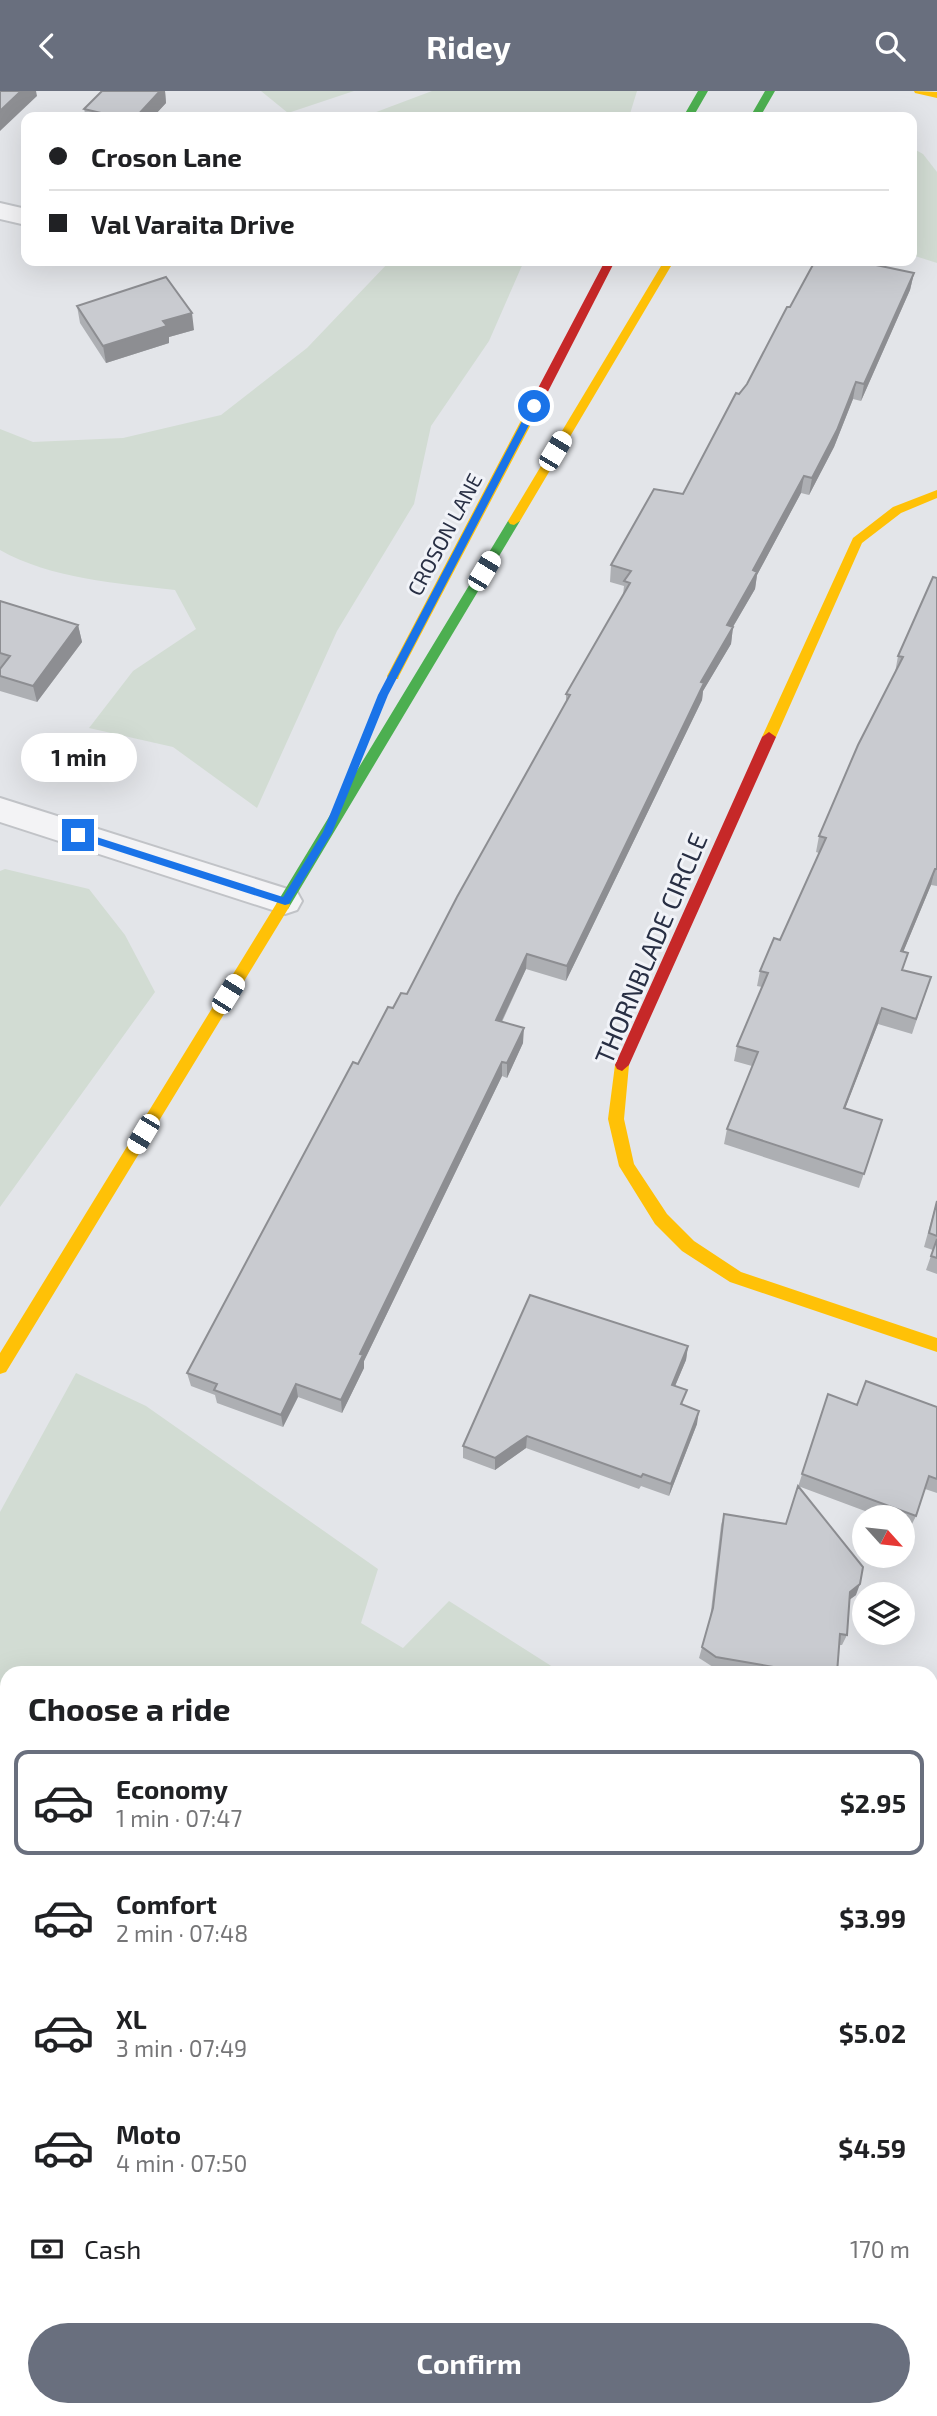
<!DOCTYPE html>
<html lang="en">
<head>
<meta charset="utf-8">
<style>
  body { margin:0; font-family:"Exo 2",sans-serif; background:#f6f6f6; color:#202124; height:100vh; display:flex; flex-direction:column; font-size:26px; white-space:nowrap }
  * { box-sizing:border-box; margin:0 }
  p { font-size:23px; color:#757577 }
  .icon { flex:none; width:38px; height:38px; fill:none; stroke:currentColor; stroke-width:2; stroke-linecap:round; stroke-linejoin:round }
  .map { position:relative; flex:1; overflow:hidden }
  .side { position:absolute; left:0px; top:1575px; width:938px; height:751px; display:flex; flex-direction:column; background:#fff; border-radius:21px 21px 0 0; box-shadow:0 7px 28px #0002 }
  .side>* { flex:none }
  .top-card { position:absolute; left:21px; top:21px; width:896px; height:154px; border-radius:14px; box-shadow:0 7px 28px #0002; display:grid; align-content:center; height:154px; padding:0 28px; background:#fff }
  .needle { width:46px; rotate:117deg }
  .buttons { position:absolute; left:852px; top:1414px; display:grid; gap:14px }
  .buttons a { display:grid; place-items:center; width:63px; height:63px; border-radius:50%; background:#fff; box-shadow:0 7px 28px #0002; font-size:35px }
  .end { position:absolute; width:32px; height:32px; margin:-16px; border:9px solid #1a73e8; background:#fff; box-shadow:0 0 0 4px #fff }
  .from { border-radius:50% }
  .bubble { position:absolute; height:49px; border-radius:24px; background:#fff; box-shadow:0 7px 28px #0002; font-size:23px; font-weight:700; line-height:49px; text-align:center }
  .car { position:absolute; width:21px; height:42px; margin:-21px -10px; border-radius:9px; box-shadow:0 0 5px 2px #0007; background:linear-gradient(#fff 24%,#345 0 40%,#fff 0 76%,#345 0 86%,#fff 0) }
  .top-card b { display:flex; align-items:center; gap:24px; height:66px; font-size:26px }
  .top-card b+b { border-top:2px solid #e0e0e0 }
  .top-card i { width:18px; height:18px; background:#202124 }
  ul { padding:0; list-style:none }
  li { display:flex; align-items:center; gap:21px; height:105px; margin:0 14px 10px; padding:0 14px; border:4px solid transparent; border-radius:14px }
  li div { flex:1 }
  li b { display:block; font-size:26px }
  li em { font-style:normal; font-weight:700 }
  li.selected { border-color:#696f7e }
  li>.icon { width:63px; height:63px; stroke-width:1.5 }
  h2 { padding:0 28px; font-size:32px; line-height:84px }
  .pay { display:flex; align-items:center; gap:18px; height:77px; padding:0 28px; font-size:26px }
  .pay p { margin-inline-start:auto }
  .cta { display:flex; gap:14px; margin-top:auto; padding:14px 28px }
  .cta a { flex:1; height:80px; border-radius:42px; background:#696f7e; color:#fff; font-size:28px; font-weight:700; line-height:80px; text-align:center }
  header { display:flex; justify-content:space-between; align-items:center; height:91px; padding:0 28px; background:#696f7e; color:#fff; font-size:32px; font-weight:700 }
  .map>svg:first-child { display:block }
</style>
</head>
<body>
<header><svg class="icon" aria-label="back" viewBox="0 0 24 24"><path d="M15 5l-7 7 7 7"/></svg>Ridey<svg class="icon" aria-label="search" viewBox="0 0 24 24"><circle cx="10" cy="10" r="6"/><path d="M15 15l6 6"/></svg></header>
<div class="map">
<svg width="937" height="2325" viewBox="0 0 937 2325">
  <rect width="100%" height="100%" fill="#e3e5e9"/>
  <path fill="#d2dcd3" d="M261,0H354L288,22Z
    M432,0H637L629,26H363Z
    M912,57L923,63L937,81V172L912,164Z
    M390,170H524L489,250L431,335L414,413L337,540L257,717L173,656L89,637L133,580L196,538L175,499C117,492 51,488 0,459V338L33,351L123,347L221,324L307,257Z
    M5,778L89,798L125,844L155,901L0,1116V780Z
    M76,1282L146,1315L378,1478L361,1532L403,1557L449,1510L556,1578L557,1582H7V2021H0V1421Z
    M931,2078L937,2083V2325H643L635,2319H931Z"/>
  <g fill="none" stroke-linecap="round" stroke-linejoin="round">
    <defs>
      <path id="street" d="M0,112L26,118V134L0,128Z
        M0,707L297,801L302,810L297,819L285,823L0,731Z"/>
    </defs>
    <use href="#street" stroke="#c1c3c7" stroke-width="4"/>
    <use href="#street" fill="#f3f3f5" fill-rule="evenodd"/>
    <path fill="#4caf50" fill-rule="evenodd" d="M698,0H708L693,26H683Z
      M765,0H775L760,26H750Z
      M514,426L520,430L288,818H278L276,814L278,810L508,430Z"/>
    <path fill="#ffc107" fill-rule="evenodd" d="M914,0L937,1V7L915,2Z
      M664,170H674L520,430L514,434L510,433L508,430Z
      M532,316L538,320L399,585L398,588H388L387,585L526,320Z
      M937,399V407L901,422L862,452L776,646L769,651L764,649L762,646L853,447L893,416Z
      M283,809L288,810L290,814L288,818L6,1281L0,1283V1262L278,810Z
      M622,968L629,974L624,1028L634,1073L667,1123L694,1150L741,1181L937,1247V1261L730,1191L682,1160L655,1133L619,1075L608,1028L615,974Z"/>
    <path fill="#c62828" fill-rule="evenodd" d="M605,170H615L538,320L536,323H528L526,320Z
      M769,641L776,646L629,974L622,980L617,978L615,974L762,646Z"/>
  </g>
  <path fill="#adafb3" d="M102,0H165L166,12L153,26H86L84,18Z
    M914,182L910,199L861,310L853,308L834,356L809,404L801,402L757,484L755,498L733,536L731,553L703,600L702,609L566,890L526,878L502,931L523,952L507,987L502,985L364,1270V1277L342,1322L298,1306L283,1336L217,1312L215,1304L191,1295L187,1282L358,973L393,917L407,903L566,611V603L623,504L624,495L610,491L611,474L683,403L739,303L747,293L790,216Z
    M77,215L194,239L169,246V252L106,272L80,232Z
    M937,487V795L931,794L903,861V879L931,886L912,943L878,933L845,1017L882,1029L859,1097L724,1053L727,1038L752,975L734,970L737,955L762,896L757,895L760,880L780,849L819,762L816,761L819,745L895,582L898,565Z
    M0,510L78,534L82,551L37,611L0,600Z
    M937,1109V1183L926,1179L933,1159L924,1156Z
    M688,1255L686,1269L675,1295L683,1314L697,1333L669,1405L641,1395L639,1398L526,1357L495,1379L463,1367V1355Z
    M828,1303L857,1314L937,1316V1402L925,1398L916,1425L910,1437L903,1434V1426H881L798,1395L856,1504L849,1509L847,1544L842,1554H839L837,1582H745L713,1576L699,1567L710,1528L721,1434L724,1423L786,1433Z"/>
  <path fill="#8d8e92" d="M21,0H36L37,5L0,40V20Z
    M160,0H165L166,12L153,26H136Z
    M914,182L910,199L861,310L864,293Z
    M192,222L194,239L169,246V252L106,272L103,255L163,230Z
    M856,291L853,308L834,356L809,404L812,387Z
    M804,385L801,402L757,484L755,498L724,551L727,534L753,479Z
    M78,534L82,551L37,611L33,595Z
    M733,536L731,553L703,600L702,609L566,890L567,875L701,591Z
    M935,778L931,794L897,876L901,860Z
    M527,863L526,878L495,944L496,929Z
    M882,917L878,933L840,1031L844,1017Z
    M524,937L523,952L507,987V972Z
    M502,971V985L364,1270V1277L342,1322L341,1309L360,1263Z
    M688,1255L686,1269L670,1307L672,1294Z
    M296,1293L298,1306L283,1336L281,1324Z
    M699,1320L697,1333L669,1405L671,1393Z
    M527,1345L526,1357L495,1379V1367Z
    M860,1493L856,1504L845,1512L850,1501Z"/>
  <path fill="#c9cbd0" stroke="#8d8e92" stroke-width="2" d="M0,0H21L0,20Z
    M102,0H160L136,26H118L84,18Z
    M815,170H857L914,182L864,293L856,291L837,339L812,387L804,385L753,479L757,481L727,534L733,536L701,591L704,592L567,875L527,863L496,929L524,937L507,972L502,971L360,1263L363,1264L341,1309L296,1293L281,1324L214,1299L217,1293L187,1282L353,971L358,973L388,916L393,917L401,902L407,903L457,806L570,604L566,603L630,492L624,490L631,480L611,474L654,398L683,403L736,302L739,303L747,293L787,216H790Z
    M166,186L192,222L163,230L167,235L103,255L77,215Z
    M933,486L937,487V778H935L901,860L908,862L902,879L931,886L916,928L882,917L844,1017L882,1029L864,1083L727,1038L758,961L737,955L768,882L760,880L774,847L780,849L826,747L819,745L858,654L903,566L898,565Z
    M0,510L78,534L33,595L0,585V578L10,565L0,562Z
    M937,1110V1145L929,1142Z
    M937,1148V1167L931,1165Z
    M530,1204L688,1255L672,1294L687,1299L681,1313L699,1320L671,1393L643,1383L641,1386L527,1345L495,1367L463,1355Z
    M866,1290L937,1316V1388L929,1385L916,1425L802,1383L828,1303L857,1314Z
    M798,1395L863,1476L860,1493L850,1501L847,1544L840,1543L837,1582H808L716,1566L702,1556L713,1517L724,1423L786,1433Z"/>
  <path fill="#1a73e8" d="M534,312L539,315L388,604L332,742L289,813L285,814L74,746V741L78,740L283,806L323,741L378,604L530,315Z"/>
  <g text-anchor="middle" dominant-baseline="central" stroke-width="6" stroke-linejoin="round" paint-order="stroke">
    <g font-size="21" fill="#282f44" stroke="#f1f3f8">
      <text transform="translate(444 443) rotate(-62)">CROSON LANE</text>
    </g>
    <g font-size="26" fill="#282f44" stroke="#f1f3f8">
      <text transform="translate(650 857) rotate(-67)">THORNBLADE CIRCLE</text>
    </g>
  </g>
</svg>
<div class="buttons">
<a><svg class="needle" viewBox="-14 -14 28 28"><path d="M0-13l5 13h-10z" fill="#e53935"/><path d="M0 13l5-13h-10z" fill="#757577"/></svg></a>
<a><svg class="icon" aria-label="layers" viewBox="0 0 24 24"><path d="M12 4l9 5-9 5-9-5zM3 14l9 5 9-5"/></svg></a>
</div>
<i class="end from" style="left:534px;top:315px"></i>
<i class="end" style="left:78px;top:744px"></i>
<div class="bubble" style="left:21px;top:642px;width:116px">1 min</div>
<i class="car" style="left:555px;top:360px;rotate:31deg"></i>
<i class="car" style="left:484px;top:480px;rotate:31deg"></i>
<i class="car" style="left:228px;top:903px;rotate:32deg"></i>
<i class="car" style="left:143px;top:1043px;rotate:211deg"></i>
<div class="top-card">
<b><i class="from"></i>Croson Lane</b>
<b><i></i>Val Varaita Drive</b>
</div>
<section class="side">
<h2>Choose a ride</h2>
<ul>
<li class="selected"><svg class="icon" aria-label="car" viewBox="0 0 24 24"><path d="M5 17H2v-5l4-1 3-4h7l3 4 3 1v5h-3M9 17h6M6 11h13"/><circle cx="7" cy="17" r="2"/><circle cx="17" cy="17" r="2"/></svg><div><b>Economy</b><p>1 min · 07:47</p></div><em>$2.95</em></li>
<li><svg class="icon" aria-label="car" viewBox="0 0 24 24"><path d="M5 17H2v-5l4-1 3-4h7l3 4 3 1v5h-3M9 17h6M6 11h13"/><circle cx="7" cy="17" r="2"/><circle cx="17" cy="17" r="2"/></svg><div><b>Comfort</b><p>2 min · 07:48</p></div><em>$3.99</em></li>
<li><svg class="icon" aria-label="car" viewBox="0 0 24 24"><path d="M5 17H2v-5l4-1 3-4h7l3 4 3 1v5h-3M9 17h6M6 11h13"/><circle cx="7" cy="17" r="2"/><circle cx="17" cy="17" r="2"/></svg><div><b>XL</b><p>3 min · 07:49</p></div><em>$5.02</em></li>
<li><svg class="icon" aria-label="car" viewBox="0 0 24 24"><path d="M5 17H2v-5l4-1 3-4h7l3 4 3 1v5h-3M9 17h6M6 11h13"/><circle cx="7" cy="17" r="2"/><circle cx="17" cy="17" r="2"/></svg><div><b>Moto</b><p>4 min · 07:50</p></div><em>$4.59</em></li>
</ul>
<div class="pay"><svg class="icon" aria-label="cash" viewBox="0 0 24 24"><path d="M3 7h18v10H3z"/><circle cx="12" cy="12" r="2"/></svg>Cash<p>170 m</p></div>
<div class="cta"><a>Confirm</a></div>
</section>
</div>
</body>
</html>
